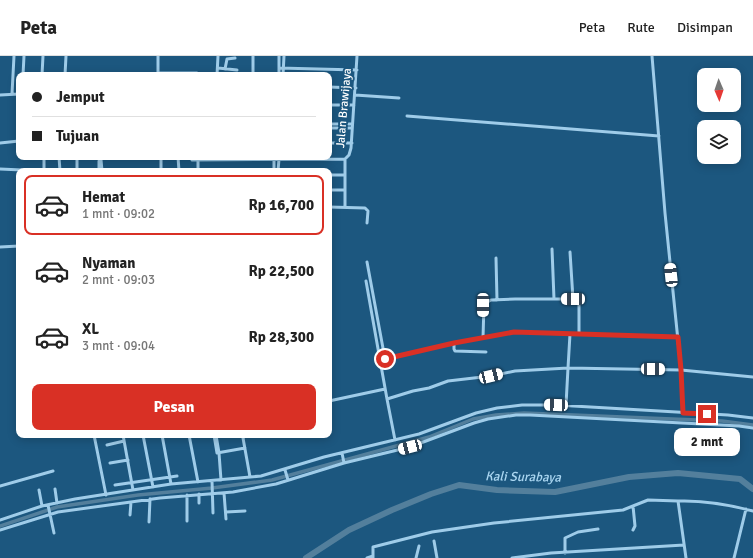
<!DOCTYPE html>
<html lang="id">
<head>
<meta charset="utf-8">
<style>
  body { margin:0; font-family:Signika,sans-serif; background:#f6f6f6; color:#222; height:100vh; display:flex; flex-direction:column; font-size:15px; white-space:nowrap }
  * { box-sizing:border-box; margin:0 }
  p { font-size:13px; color:#767676 }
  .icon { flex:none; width:22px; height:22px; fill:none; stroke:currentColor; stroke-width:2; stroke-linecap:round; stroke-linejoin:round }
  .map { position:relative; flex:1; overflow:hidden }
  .side { position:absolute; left:16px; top:112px; width:316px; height:270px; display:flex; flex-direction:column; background:#fff; border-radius:8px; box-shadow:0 2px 10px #0003 }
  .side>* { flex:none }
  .guide { position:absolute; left:16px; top:16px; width:316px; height:88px; border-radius:8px; box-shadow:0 2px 10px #0003; display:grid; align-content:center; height:88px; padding:0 16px; background:#fff }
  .needle { width:26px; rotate:178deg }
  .fabs { position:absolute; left:697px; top:12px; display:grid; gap:8px }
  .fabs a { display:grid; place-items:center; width:44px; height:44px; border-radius:8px; background:#fff; box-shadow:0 2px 10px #0003; font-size:20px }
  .end { position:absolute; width:18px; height:18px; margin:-9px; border:5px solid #d93025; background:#fff; box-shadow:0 0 0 2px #fff }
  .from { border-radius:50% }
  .bubble { position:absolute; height:28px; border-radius:8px; background:#fff; box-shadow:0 2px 10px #0003; font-size:13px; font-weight:700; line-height:28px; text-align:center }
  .car { position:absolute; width:12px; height:24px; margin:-12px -6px; border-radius:5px; box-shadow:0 0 3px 1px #0007; background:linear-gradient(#fff 24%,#345 0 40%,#fff 0 76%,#345 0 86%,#fff 0) }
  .guide b { display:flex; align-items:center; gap:14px; height:38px; font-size:15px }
  .guide b+b { border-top:1px solid #e0e0e0 }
  .guide i { width:10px; height:10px; background:#222 }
  ul { padding:7px 0 0; list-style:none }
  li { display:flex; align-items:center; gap:12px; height:60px; margin:0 8px 6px; padding:0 8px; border:2px solid transparent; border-radius:8px }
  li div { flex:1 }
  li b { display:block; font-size:15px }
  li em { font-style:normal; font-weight:700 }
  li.active { border-color:#d93025 }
  li>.icon { width:36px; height:36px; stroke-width:1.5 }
  .cta { display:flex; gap:8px; margin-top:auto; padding:8px 16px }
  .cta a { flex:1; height:46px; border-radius:8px; background:#d93025; color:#fff; font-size:16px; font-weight:700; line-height:46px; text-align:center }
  header { display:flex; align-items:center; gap:24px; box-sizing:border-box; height:56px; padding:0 20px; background:#fff; border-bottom:1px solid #e0e0e0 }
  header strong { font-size:19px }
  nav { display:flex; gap:22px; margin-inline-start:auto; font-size:14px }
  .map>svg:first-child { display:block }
</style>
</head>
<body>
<header>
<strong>Peta</strong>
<nav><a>Peta</a><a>Rute</a><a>Disimpan</a></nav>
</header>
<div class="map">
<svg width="753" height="502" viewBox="0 0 753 502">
  <rect width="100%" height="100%" fill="#1c577f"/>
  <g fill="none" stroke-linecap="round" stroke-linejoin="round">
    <path stroke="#537f9c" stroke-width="3.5" d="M0,470L57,451L138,439L212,432L272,424L429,381L473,363L496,359L524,357L722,365L753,369"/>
    <path stroke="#537f9c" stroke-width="6" d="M306,502L349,474L392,454L431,438L459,429L497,434L555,436L629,421L678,417L740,423L753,433"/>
    <path stroke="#9fcce9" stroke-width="3" d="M158,0V19
      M652,0L665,157L681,314L683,357
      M218,12L237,14
      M279,12L357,14
      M225,13L227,3L235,2
      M158,17H197
      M253,17V0
      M23,19L24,0
      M42,19L43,0
      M65,19L66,0
      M217,19L218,0
      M279,19V0
      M283,19L284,0
      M329,31L356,32
      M12,38L14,0
      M0,39L19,38
      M355,39L399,42
      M329,49H354
      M407,60L659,80
      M329,68H352
      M329,72H352
      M0,87L19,85
      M329,87H352
      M44,101V115
      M59,101L60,115
      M77,101V115
      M161,101V115
      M178,101L179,115
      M191,101L192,104L345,103
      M198,103V115
      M0,113L44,115
      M99,115V105L101,104L102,115
      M274,115V103
      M278,115L279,103
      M329,119H345
      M329,134H344
      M329,151L365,152L368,155L367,167
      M345,151V103L349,99L351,92L357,0
      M0,191L19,190
      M552,193L554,243
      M570,196L573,243
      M496,202L497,244
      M367,206L385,303
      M366,225L380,304
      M483,282L484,248L491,244L515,243H578L579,245V278
      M454,287V293L455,295L486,296
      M387,343L380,304L454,287L514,276L678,281
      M329,345L385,333
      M566,349L568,312L681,314L753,321
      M94,379L106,439
      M123,379L133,434
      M143,379L153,431
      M162,379L171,428
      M189,379L198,426
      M214,379L217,397
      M216,379L219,397L221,424
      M246,379L243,382L250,421
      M395,384L387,343L413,335L429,332L448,325L491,320L515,315L568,312L570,278
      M107,389L124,385
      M217,397L245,392
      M342,397L344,407
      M110,407L128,404
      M285,414L288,424
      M212,425L213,457
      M115,429L177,420
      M0,430L53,415
      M55,433L57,447
      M39,434L42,450
      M224,437L226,463
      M199,438V447
      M187,439V465
      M48,449L54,477
      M633,450L635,470L633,474
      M226,456L245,455
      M130,459L131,446
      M0,464L42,450L75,443L171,428L261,420L324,401L419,378L476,357L497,352L522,349H556L728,359L753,362
      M149,466L150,443
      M0,474L58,456L160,442L233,436L276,428L344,407L410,391L474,367L488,363L516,359H530L739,370L753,372
      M434,485L437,502
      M565,497V482L578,476L598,473
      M367,502L373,500
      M373,502V491L432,476L494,467L623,454L648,444L678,445
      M416,502L419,490
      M512,502L551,497L684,489
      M686,502L678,445C705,444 727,448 753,455
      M734,502L746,453"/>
  </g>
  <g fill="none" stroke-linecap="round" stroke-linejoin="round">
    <path stroke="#d93025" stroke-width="5" d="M385,303L454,287L514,276L678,281L681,314L683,357L707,358"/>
  </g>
  <g text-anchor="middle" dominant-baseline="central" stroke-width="4" stroke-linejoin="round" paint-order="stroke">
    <g font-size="12" fill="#fff" stroke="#1c577f">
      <text transform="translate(344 52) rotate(-85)">Jalan Brawijaya</text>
    </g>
    <g font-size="13" font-style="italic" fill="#aad6f1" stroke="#1c577f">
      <text transform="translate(523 421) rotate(1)">Kali Surabaya</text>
    </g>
  </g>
</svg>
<div class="fabs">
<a><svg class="needle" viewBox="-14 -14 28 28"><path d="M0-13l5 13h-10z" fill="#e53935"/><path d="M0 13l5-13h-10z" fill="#767676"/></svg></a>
<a><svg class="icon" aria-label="layers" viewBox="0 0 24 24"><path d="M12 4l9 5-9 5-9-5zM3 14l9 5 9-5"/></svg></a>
</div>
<i class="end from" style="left:385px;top:303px"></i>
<i class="end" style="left:707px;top:358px"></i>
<div class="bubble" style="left:674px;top:372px;width:66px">2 mnt</div>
<i class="car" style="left:671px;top:219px;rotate:354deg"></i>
<i class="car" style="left:573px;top:243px;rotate:270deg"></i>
<i class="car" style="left:483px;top:249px;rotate:180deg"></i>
<i class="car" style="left:653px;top:313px;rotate:91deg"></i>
<i class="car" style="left:491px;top:320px;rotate:76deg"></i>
<i class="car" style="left:556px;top:349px;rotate:272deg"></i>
<i class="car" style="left:410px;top:391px;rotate:255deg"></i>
<div class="guide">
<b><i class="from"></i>Jemput</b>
<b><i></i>Tujuan</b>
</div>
<section class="side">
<ul>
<li class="active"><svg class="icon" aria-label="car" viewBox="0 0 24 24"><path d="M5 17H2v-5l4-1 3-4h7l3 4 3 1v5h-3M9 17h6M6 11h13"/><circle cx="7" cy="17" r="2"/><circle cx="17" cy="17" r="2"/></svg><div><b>Hemat</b><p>1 mnt · 09:02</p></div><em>Rp 16,700</em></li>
<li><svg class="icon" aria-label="car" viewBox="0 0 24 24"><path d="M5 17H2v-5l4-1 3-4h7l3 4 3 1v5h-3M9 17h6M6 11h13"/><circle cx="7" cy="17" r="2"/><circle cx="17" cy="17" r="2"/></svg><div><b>Nyaman</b><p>2 mnt · 09:03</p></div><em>Rp 22,500</em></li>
<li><svg class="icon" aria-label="car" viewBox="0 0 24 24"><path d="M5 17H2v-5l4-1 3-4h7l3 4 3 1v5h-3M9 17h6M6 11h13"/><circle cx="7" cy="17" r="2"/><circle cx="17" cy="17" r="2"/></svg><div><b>XL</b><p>3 mnt · 09:04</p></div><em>Rp 28,300</em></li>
</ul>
<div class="cta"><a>Pesan</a></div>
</section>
</div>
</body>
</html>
